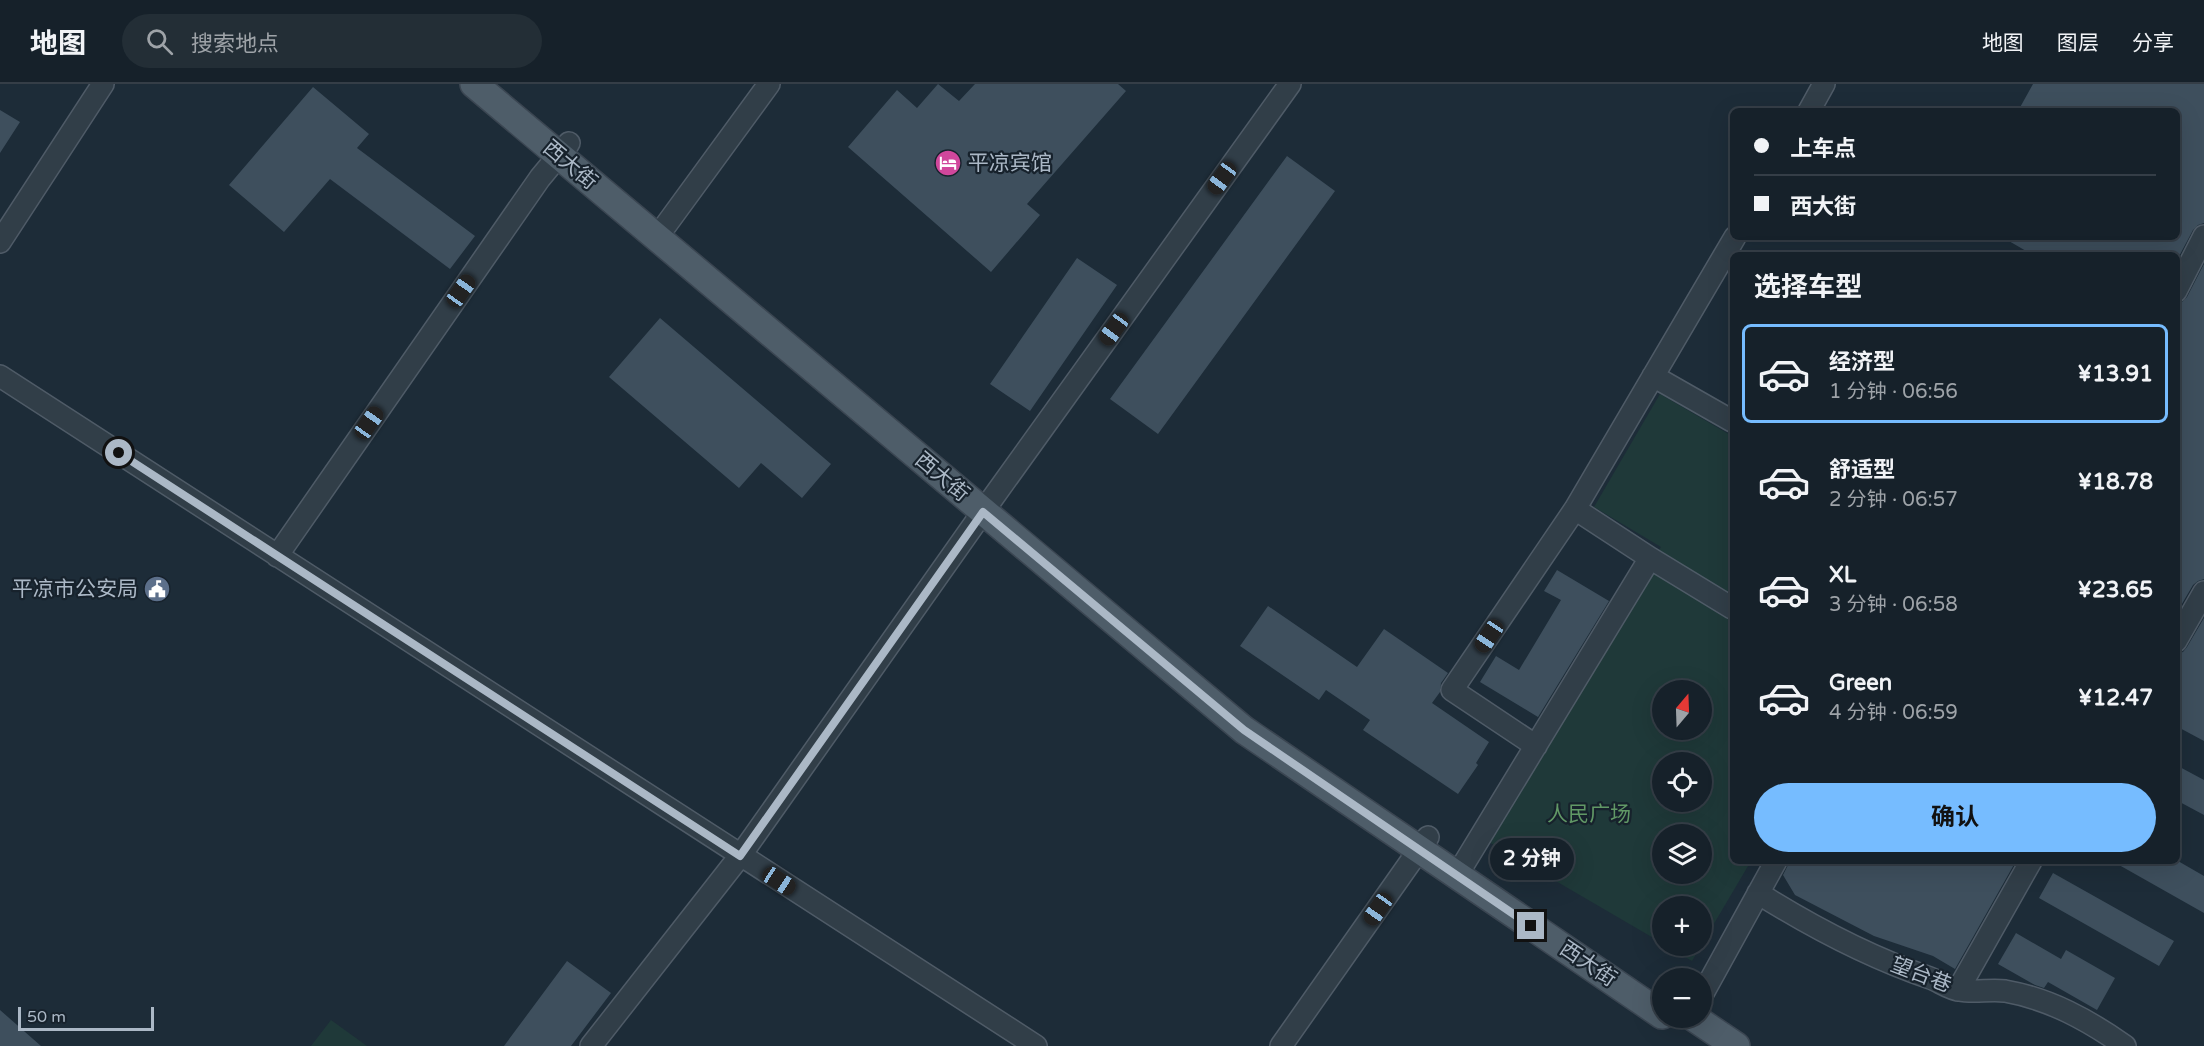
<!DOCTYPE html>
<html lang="zh">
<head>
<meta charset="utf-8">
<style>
  body { margin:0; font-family:"Varela Round","Noto Sans SC",sans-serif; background:#232e36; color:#f1f3f6; height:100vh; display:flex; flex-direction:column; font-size:22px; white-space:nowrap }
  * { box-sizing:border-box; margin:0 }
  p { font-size:20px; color:#9ea3a8 }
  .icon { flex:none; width:33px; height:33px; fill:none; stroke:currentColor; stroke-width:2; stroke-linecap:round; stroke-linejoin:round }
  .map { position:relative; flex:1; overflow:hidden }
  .drawer { position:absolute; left:1730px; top:168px; width:450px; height:612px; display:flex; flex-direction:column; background:#16212a; border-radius:9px; box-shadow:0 6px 24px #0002,0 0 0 2px #353e47 }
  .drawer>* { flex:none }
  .banner { position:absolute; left:1730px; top:24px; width:450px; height:132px; border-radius:9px; box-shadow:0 6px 24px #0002,0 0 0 2px #353e47; display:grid; align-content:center; height:132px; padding:0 24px; background:#16212a }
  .needle { width:39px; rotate:19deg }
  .tools { position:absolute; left:1652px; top:596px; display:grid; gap:12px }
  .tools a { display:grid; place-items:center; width:60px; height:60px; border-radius:50%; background:#16212a; box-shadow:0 6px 24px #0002,0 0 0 2px #353e47; font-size:30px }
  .scale { position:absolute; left:18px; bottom:15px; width:136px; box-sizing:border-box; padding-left:6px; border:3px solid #abb8c6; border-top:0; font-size:16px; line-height:21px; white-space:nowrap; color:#abb8c6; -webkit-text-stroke:4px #17222c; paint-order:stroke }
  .end { position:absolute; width:27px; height:27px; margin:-14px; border:8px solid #abb8c6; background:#111; box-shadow:0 0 0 3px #111 }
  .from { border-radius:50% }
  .bubble { position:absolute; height:42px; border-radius:21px; background:#16212a; box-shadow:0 6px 24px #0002,0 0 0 2px #353e47; font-size:20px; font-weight:700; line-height:42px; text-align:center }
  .car { position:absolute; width:18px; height:36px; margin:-18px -9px; border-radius:8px; box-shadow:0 0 4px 2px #0007; background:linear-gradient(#222 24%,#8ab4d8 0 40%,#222 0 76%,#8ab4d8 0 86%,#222 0) }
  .banner b { display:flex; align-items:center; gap:21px; height:57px; font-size:22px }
  .banner b+b { border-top:2px solid #353e47 }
  .banner i { width:15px; height:15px; background:#f1f3f6 }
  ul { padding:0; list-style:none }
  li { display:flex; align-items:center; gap:18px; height:99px; margin:0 12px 9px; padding:0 12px; border:3px solid transparent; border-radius:9px }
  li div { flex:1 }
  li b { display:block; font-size:22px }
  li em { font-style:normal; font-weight:700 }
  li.on { border-color:#76bcff }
  li>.icon { width:54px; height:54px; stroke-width:1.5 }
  h2 { padding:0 24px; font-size:27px; line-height:72px }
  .button { display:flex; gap:12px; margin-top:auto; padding:12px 24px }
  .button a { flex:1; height:69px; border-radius:36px; background:#76bcff; color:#111; font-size:24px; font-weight:700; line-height:69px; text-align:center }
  header { display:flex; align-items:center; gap:36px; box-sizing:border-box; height:84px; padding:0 30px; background:#16212a; border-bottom:2px solid #353e47 }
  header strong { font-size:28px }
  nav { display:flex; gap:33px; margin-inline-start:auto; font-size:21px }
  .search { width:420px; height:54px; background:#232e36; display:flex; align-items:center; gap:15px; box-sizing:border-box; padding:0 21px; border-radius:33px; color:#9ea3a8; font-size:22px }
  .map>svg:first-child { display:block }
</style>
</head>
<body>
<header>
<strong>地图</strong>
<div class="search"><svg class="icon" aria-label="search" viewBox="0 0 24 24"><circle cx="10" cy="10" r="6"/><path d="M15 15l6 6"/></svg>搜索地点</div>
<nav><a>地图</a><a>图层</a><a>分享</a></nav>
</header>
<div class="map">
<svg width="2204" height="962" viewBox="0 0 2204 962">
  <rect width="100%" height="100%" fill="#1d2c38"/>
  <path fill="#1f3939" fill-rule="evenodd" d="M1660,310L1732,352V777H1751L1692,877L1665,861H1701V822H1662V859L1487,757L1661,463L1594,423ZM1662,606H1701V645H1662ZM1662,678H1701V717H1662ZM1662,750H1701V789H1662Z
    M331,936L367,962H311Z"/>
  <path fill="#3e4f5d" d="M938,0L959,17L975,0H1118L1126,7L1027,120L1040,131L991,188L848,63L897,6L917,24Z
    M2033,0H2204V139L2198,141L2193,146L2176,178V171H2033L2002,153H2176V27H2018Z
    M313,3L369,50L357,64L475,152L450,185L330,95L284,148L229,101Z
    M0,26L20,38L0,69Z
    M1287,72L1335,107L1158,350L1110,315Z
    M1077,174L1117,201L1030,327L990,300Z
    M2204,180V495L2198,497L2193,501L2176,530V220L2182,218L2187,213Z
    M660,234L831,380L802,414L761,379L739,404L609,293Z
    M1557,486L1609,517L1538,633L1480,598L1496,572L1519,586L1561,516L1544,507Z
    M1268,522L1357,583L1384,545L1448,589L1441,599L1440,608L1432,619L1489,658L1476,679L1478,681L1458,710L1363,646L1370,636L1326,606L1319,616L1240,562Z
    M2204,534V657L2176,642V570L2183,568L2187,563Z
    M2176,681L2204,696V731L2176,716Z
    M1790,777H2016L1955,885L1933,872L1874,852L1795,811L1783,791Z
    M2112,777H2178L2204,792V829Z
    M2053,789L2174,857L2159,882L2039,814Z
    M2016,849L2061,875L2066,866L2115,894L2097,926L2048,898L2044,904L2035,901L1998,880Z
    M567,877L611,909L571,962H504Z
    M0,926L41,962H0Z"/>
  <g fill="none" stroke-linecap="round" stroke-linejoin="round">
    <defs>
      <path id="minor" d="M1809,27L1824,0
        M666,141L769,0
        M0,158L103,0
        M2176,207L2204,152
        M0,292L1036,962
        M1653,292L1732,337
        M277,472L540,94L569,59
        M1650,474L1732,524
        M2176,557L2204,508
        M1536,662L1452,606L1575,425L1735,153
        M1465,778L1650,474L1575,425
        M1758,809C1812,843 1869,873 1930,894C1939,897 1949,905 1959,906C1974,909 1990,905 2005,907C2050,915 2088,936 2125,962
        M1958,906L2031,777
        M1701,913L1776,777
        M591,962L740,772L992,415L1290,0
        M1281,962L1428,753"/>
      <path id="major" d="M474,0L1244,646L1662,931
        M1693,933L1736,962"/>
    </defs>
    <use href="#minor" stroke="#4f5b67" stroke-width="24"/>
    <use href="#major" stroke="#3b4652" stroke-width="30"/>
    <use href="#minor" stroke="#313e48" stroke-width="21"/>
    <use href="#major" stroke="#4e5d69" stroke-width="27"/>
  </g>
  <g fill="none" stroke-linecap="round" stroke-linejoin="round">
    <path stroke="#abb8c6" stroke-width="8" d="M119,369L740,772L983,428L1244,646L1531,842"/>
  </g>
  <defs>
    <symbol id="hotel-disc" viewBox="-11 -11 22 22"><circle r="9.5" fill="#d1479c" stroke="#17222c"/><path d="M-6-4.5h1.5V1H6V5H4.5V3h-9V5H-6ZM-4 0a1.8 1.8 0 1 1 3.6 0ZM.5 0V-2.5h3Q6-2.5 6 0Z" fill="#fff"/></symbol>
    <symbol id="civic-disc" viewBox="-11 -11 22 22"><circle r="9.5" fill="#5c6f8a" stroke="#17222c"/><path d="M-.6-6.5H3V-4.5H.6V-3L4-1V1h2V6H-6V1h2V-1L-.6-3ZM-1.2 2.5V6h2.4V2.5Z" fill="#fff"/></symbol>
  </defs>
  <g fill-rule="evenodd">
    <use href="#hotel-disc" x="933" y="64" width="30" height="30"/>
    <use href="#civic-disc" x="142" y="490" width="30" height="30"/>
  </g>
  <g text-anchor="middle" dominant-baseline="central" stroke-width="4.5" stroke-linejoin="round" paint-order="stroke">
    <g font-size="21" fill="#abb8c6" stroke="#17222c" text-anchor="start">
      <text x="968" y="79">平凉宾馆</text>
      <text x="138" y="505" text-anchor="end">平凉市公安局</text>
    </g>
    <g font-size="21" fill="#abb8c6" stroke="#17222c">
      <text transform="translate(570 81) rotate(40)">西大街</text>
      <text transform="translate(942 393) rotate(40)">西大街</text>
      <text transform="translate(1588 880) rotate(34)">西大街</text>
      <text transform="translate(1921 891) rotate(21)">望台巷</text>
    </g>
    <g font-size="21" fill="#619866" stroke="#17222c">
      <text x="1589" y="730">人民广场</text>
    </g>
  </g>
</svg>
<div class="tools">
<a><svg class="needle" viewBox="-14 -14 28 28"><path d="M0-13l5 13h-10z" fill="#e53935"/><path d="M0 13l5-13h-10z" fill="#9ea3a8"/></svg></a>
<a><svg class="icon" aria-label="locate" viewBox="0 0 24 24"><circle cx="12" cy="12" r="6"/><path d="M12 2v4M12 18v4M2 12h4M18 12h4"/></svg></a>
<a><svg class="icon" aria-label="layers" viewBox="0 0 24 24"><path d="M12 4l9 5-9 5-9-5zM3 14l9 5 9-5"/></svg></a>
<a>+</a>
<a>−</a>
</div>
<div class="scale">50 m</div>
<i class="end from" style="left:119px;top:369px"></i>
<i class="end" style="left:1531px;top:842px"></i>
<div class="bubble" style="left:1490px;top:754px;width:84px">2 分钟</div>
<i class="car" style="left:1222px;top:94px;rotate:216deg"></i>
<i class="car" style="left:461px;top:207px;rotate:35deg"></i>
<i class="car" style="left:1114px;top:245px;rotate:216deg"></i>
<i class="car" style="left:369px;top:339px;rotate:35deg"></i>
<i class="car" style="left:1489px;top:552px;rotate:214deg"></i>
<i class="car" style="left:779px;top:797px;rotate:123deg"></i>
<i class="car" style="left:1378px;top:825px;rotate:215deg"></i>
<div class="banner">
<b><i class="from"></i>上车点</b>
<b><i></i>西大街</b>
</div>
<section class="drawer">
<h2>选择车型</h2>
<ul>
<li class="on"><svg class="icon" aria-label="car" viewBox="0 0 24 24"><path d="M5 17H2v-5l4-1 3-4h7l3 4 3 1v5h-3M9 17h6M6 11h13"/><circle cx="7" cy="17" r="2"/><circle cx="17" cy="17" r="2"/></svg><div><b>经济型</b><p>1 分钟 · 06:56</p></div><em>¥13.91</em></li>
<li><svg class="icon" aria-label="car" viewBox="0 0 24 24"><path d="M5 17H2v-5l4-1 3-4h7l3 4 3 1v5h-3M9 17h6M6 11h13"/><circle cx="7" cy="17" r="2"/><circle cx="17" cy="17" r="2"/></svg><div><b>舒适型</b><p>2 分钟 · 06:57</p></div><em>¥18.78</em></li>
<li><svg class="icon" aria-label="car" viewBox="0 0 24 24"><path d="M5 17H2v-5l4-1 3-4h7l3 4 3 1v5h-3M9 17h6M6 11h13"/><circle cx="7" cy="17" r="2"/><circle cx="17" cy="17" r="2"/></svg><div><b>XL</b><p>3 分钟 · 06:58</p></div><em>¥23.65</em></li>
<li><svg class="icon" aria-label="car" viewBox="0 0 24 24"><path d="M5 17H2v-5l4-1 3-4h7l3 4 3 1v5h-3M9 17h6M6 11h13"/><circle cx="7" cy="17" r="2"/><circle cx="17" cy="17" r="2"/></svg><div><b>Green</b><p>4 分钟 · 06:59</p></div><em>¥12.47</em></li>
</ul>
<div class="button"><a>确认</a></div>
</section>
</div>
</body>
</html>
